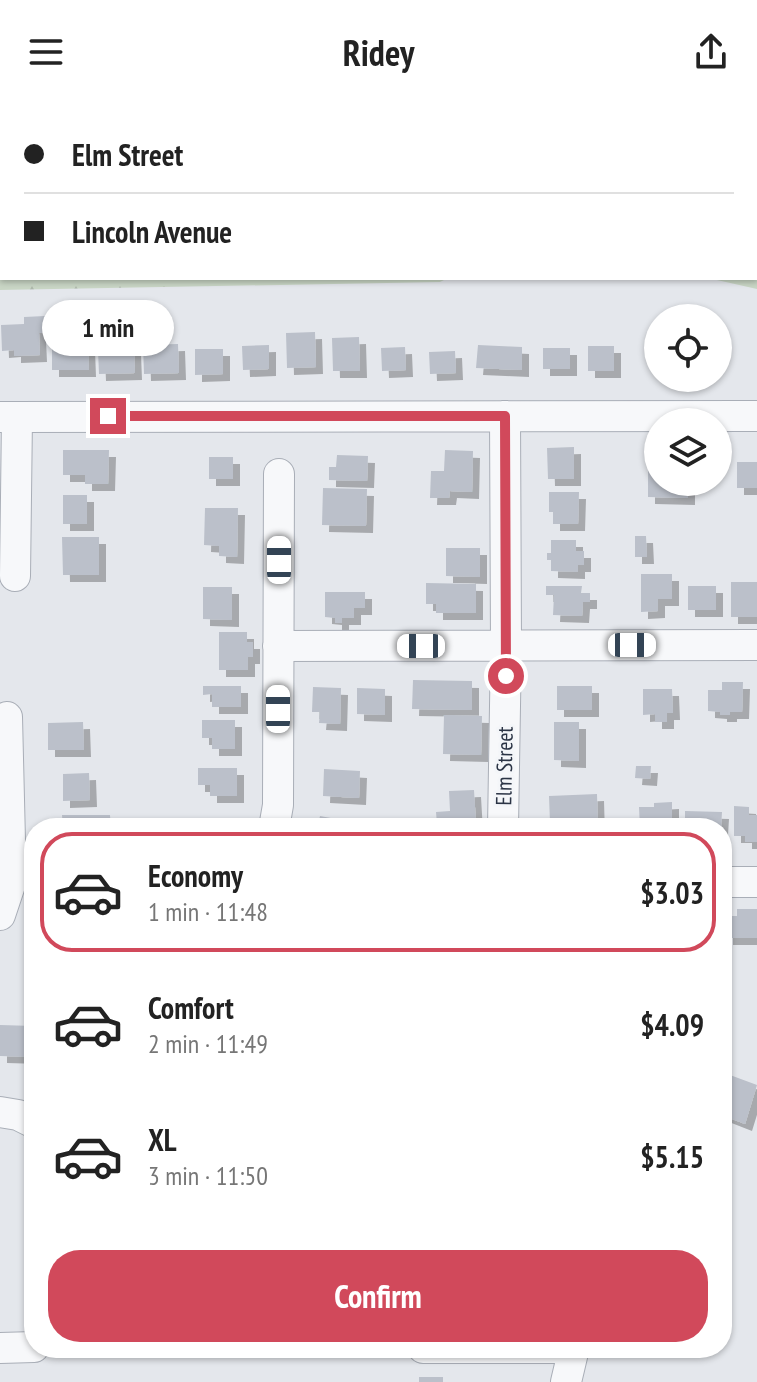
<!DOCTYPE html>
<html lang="en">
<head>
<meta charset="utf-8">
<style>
  body { margin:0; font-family:"PT Sans Narrow",sans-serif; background:#f2f2f2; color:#222; height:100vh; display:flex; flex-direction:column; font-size:30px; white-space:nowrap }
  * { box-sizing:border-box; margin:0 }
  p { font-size:26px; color:#767676 }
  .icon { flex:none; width:44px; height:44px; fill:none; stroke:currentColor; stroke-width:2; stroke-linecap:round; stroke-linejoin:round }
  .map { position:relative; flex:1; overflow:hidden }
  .details { position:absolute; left:24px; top:714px; width:708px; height:540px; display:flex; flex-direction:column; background:#fff; border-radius:32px; box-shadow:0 2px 6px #0004 }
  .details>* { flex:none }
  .hud { position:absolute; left:0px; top:0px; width:758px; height:176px; box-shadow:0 2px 6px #0004; display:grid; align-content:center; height:176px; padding:0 24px; background:#fff }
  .fabs { position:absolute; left:644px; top:200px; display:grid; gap:16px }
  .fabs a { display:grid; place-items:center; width:88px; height:88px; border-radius:50%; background:#fff; box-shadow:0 2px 6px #0004; font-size:40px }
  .end { position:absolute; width:36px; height:36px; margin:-18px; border:10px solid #d1495b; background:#fff; box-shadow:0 0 0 4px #fff }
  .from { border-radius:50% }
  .bubble { position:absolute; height:56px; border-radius:28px; background:#fff; box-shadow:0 2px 6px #0004; font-size:26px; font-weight:700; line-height:56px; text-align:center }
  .car { position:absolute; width:24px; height:48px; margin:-24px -12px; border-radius:10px; box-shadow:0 0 6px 2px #0007; background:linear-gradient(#fff 24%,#345 0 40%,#fff 0 76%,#345 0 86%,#fff 0) }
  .hud b { display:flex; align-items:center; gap:28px; height:76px; font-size:30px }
  .hud b+b { border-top:2px solid #e0e0e0 }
  .hud i { width:20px; height:20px; background:#222 }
  ul { padding:14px 0 0; list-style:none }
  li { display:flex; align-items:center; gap:24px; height:120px; margin:0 16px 12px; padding:0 8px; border:4px solid transparent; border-radius:32px }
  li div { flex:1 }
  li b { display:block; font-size:30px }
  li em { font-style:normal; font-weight:700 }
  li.on { border-color:#d1495b }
  li>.icon { width:72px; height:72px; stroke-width:1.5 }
  .cta { display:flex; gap:16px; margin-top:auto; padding:16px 24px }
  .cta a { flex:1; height:92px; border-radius:32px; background:#d1495b; color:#fff; font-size:32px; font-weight:700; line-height:92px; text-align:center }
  header { display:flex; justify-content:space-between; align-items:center; height:104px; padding:0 24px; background:#fff; font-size:36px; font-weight:700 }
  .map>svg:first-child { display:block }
</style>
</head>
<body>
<header><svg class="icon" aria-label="menu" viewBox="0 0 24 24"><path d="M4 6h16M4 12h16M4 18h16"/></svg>Ridey<svg class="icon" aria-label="share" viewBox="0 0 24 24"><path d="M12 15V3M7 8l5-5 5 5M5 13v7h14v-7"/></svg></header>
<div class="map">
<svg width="757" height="1278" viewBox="0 0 757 1278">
  <defs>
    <pattern id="forest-firs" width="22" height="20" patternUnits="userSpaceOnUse" patternTransform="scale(2)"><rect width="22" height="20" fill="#c9d6c5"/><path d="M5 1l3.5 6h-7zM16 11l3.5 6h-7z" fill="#adb8ab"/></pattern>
    <filter id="shadow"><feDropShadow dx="7" dy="7" stdDeviation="0" flood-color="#0004"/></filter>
  </defs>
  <rect width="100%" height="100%" fill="#e4e7ec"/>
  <path fill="url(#forest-firs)" d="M0,0H757V185L708,174H756V2H2V174H448L440,178L0,186Z"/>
  <path fill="#bbc0ca" filter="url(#shadow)" d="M45,212L46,229H39L40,251L14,252V246L2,247L1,221L24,220V213Z
    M315,228L316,263L287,264L286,229Z
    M63,229H84V239H88L89,266H52V241H63Z
    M129,231L130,243H134L135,269L99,270L98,246L113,245V232Z
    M359,233L360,267H333L332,234Z
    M178,240L179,269L144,270L143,241Z
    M269,241V265L243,266L242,242Z
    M478,241L522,243V266L476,264Z
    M588,242H614V267H588Z
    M405,243L406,266L382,267L381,244Z
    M543,244H570V265H543Z
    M195,245H223V270L195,271Z
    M455,247L456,269L430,270L429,248Z
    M574,343V375H548L547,344Z
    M63,346H109L108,380H85V371H63Z
    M445,346L473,347L472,388L450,387L449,394H430L431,367H444Z
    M337,351L368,352L367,377L329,376V363H336Z
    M209,353H233V375H209Z
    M737,358H757V384H737Z
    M648,361H658V378H688V394L648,393Z
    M323,384L367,385L366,422L322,421Z
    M549,388H579L578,420H553V408H549Z
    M63,391H87V420H63Z
    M205,404H238L237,453L219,452V442L204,441Z
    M635,432H646L647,453H635Z
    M62,433H99V471H63Z
    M551,436H576V447H584V461H578V468L551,467V456H547V449H551Z
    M446,444H480V473L446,472Z
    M641,470H672V495H658V507L641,508Z
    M731,478H757V513H731Z
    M426,479L476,480V509H436V500H426Z
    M546,482H582L581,489H590V498H583L582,512L553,511L554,491H546Z
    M688,482H716V506H688Z
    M203,483H232V516L203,515Z
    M325,488H365V504H354V514H342V519H335V514L325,513Z
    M219,528H247V538H253V553H248V566H219Z
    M413,576L472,577V606L412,605Z
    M722,578H743L742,608H730V611H720V608L708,607V586H722Z
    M203,582H241V603H212V590L203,591Z
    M557,582H592V606H557Z
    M313,583L341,584L340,620L319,619L320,608H312Z
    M357,584L385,585V611L357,610Z
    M643,585H672L673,609H667V618H655V610L643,611Z
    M444,611L482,612L481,651L443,650Z
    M202,616H235V645H212V634H202Z
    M83,618L84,646H48V619Z
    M554,618H579V657L554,656Z
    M636,662H651L650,675L635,674Z
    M198,664H237V692H210V681H198Z
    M324,665L360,667L359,694L323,692Z
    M89,669L90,696L63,697V670Z
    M474,686L476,720L480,719V724H441V720H437L436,708L450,707L449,687Z
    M597,690L598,724H580V718L550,719L549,692Z
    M672,698V724H640L639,703H654V699Z
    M734,702L749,703V711H757V738H745V732H734Z
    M685,707L722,708L721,724H685Z
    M62,711H110L111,724H63Z
    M320,712L347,717L345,724H317Z
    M187,717H224V724H187Z
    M737,805H757V834H726V812H737Z
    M29,821H34V851L29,852Z
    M0,921L34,922V953L0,952Z
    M730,971L757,981L745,1020L722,1011V993Z
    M419,1273H443V1278H419Z"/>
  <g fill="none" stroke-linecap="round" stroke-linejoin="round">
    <defs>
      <path id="minor" d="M0,313L757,312
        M15,472L17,313
        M278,542L757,541
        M274,724L278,701L279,370
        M503,724L506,541L505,312
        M722,778H757
        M0,811L11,778L7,613
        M0,1008L18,1011L34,1019
        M0,1244L34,1243
        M423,1244H561
        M566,1278L574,1244"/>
    </defs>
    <use href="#minor" stroke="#a9aeb7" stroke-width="32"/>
    <use href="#minor" stroke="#f7f8fa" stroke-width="30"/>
  </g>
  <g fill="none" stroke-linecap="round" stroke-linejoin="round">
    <path stroke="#d1495b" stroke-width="10" d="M108,312H505L506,572"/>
  </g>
  <g text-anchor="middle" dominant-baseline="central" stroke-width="6" stroke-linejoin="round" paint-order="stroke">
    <g font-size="22" fill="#2b3445" stroke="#f4f6f9">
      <text transform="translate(504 662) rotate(-89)">Elm Street</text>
    </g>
  </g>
</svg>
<div class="fabs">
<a><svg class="icon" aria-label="locate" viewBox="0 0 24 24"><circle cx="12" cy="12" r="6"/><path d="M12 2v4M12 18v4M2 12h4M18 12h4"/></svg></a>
<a><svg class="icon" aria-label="layers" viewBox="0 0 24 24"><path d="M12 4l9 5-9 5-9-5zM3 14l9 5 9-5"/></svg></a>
</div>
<i class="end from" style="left:506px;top:572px"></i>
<i class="end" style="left:108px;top:312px"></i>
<div class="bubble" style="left:42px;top:196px;width:132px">1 min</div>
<i class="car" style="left:279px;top:456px;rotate:0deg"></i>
<i class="car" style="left:632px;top:541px;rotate:90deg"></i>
<i class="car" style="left:421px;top:542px;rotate:270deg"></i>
<i class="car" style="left:278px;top:605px;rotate:0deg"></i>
<div class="hud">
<b><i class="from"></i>Elm Street</b>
<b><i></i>Lincoln Avenue</b>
</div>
<section class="details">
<ul>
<li class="on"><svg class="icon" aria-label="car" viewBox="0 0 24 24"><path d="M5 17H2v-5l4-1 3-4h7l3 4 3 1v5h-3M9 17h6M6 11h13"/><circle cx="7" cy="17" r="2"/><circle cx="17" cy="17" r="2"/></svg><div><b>Economy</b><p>1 min · 11:48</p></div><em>$3.03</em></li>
<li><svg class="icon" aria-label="car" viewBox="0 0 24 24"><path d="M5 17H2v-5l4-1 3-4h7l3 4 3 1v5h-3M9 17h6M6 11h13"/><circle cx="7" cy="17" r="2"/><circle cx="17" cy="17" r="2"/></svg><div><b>Comfort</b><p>2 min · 11:49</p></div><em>$4.09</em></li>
<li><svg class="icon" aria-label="car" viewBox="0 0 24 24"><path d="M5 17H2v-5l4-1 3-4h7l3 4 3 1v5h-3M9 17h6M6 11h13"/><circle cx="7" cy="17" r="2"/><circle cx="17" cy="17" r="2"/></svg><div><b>XL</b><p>3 min · 11:50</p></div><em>$5.15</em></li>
</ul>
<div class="cta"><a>Confirm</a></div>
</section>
</div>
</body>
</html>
